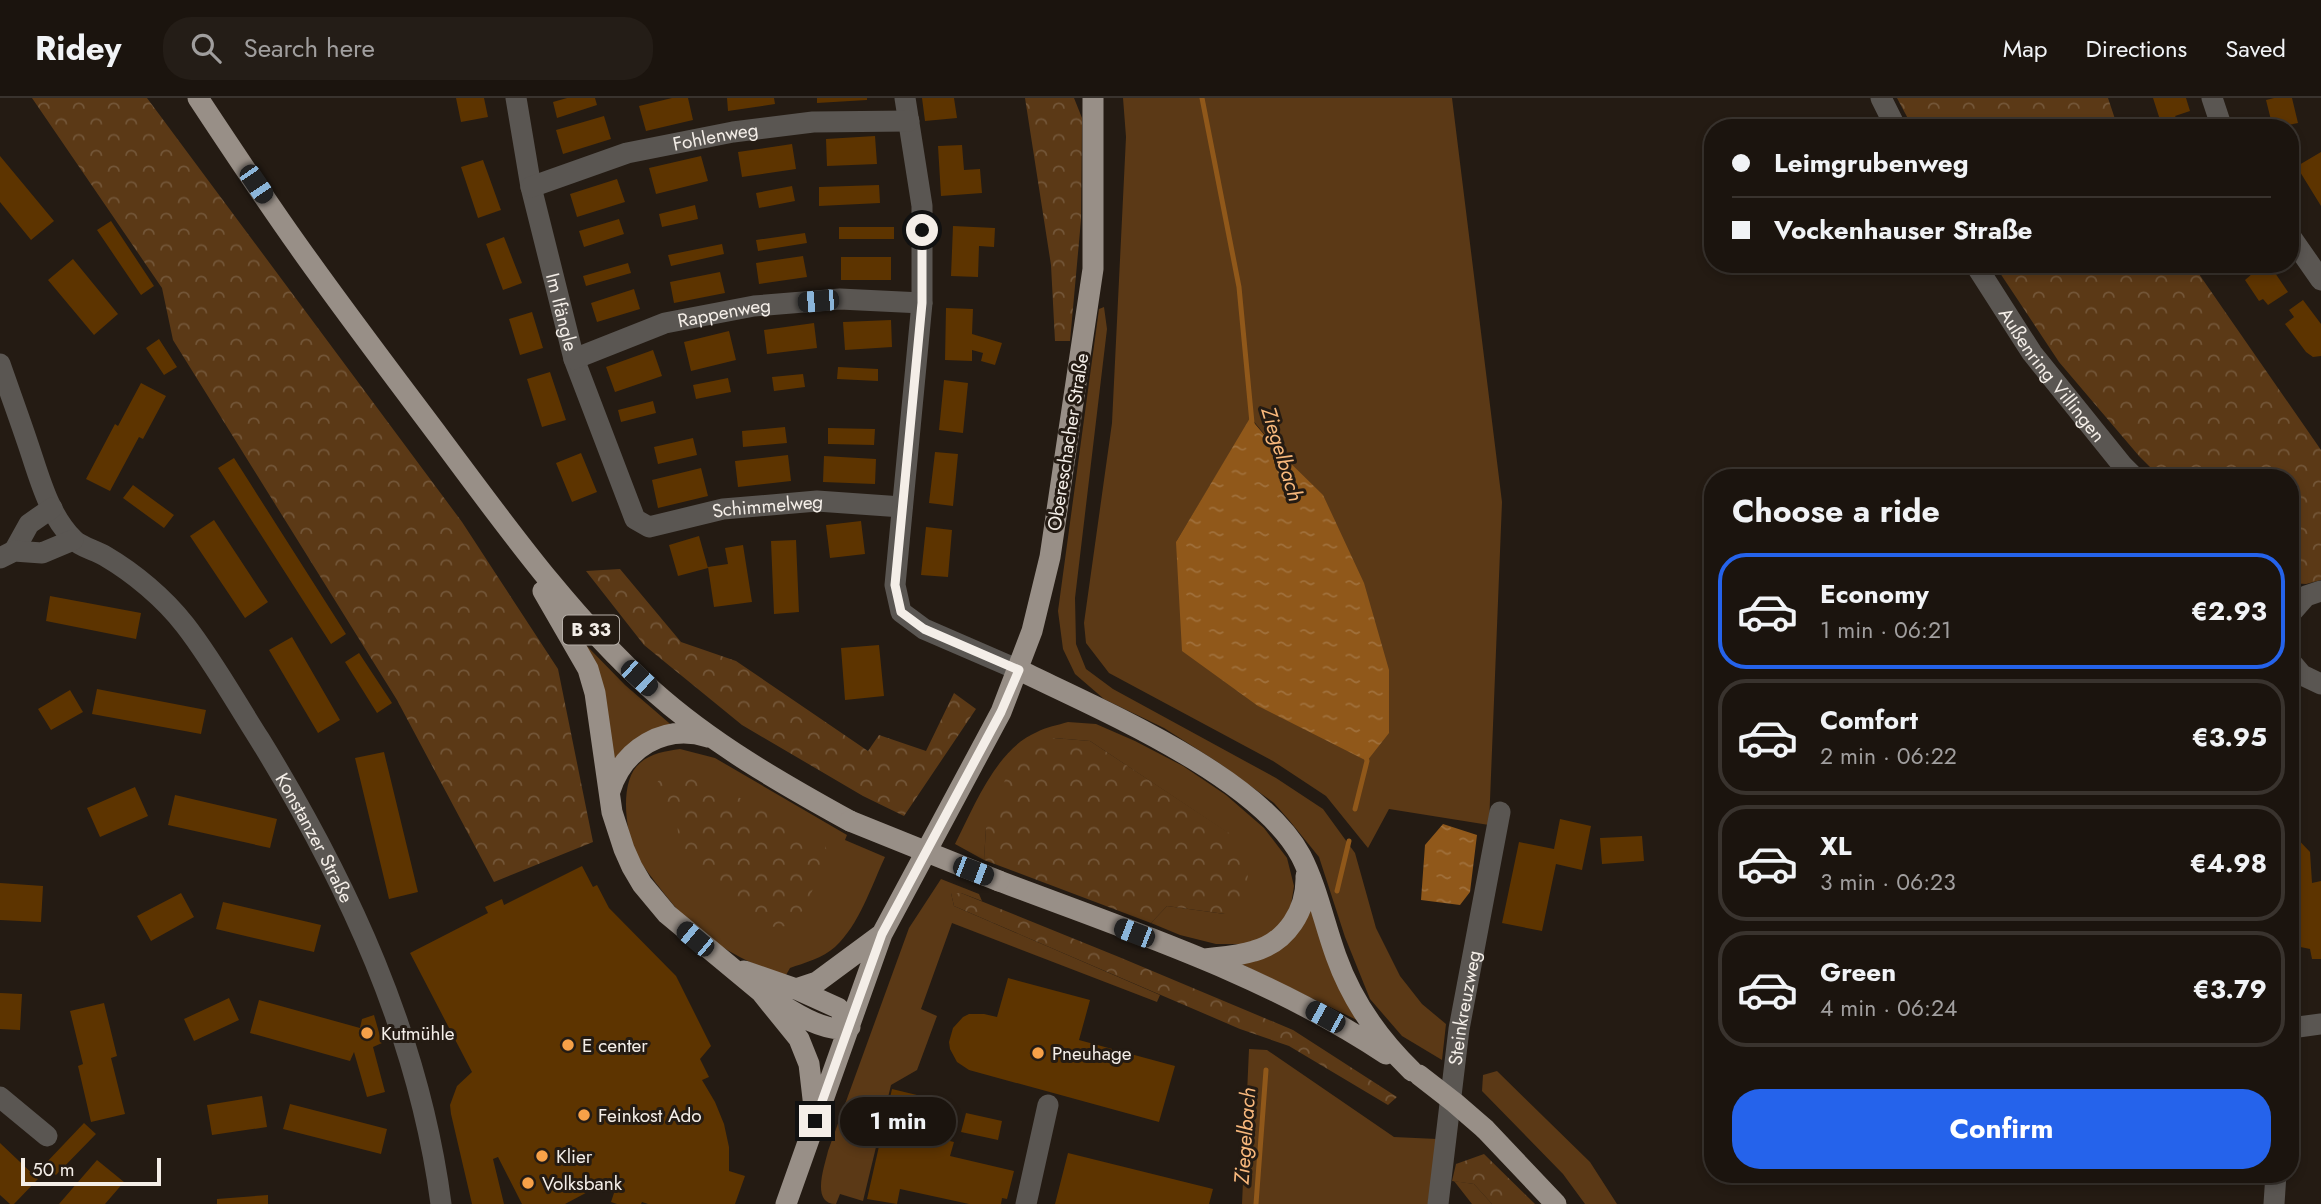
<!DOCTYPE html>
<html lang="en">
<head>
<meta charset="utf-8">
<style>
  body { margin:0; font-family:Jost,sans-serif; background:#241d17; color:#f1f3f6; height:100vh; display:flex; flex-direction:column; font-size:26px; white-space:nowrap }
  * { box-sizing:border-box; margin:0 }
  p { font-size:23px; color:#a09e9e }
  .icon { flex:none; width:38px; height:38px; fill:none; stroke:currentColor; stroke-width:2; stroke-linecap:round; stroke-linejoin:round }
  .map { position:relative; flex:1; overflow:hidden }
  .sheet { position:absolute; left:1704px; top:371px; width:595px; height:714px; display:flex; flex-direction:column; background:#1b140e; border-radius:28px; box-shadow:0 4px 10px #0003,0 0 0 2px #39332e }
  .sheet>* { flex:none }
  .top-card { position:absolute; left:1704px; top:21px; width:595px; height:154px; border-radius:28px; box-shadow:0 4px 10px #0003,0 0 0 2px #39332e; display:grid; align-content:center; height:154px; padding:0 28px; background:#1b140e }
  .scale { position:absolute; left:21px; bottom:18px; width:140px; box-sizing:border-box; padding-left:7px; border:4px solid #f4eee8; border-top:0; font-size:19px; line-height:24px; white-space:nowrap; color:#f4eee8; -webkit-text-stroke:5px #241b13; paint-order:stroke }
  .end { position:absolute; width:32px; height:32px; margin:-16px; border:9px solid #f4eee8; background:#111; box-shadow:0 0 0 4px #111 }
  .from { border-radius:50% }
  .bubble { position:absolute; height:49px; border-radius:24px; background:#1b140e; box-shadow:0 4px 10px #0003,0 0 0 2px #39332e; font-size:23px; font-weight:700; line-height:49px; text-align:center }
  .car { position:absolute; width:21px; height:42px; margin:-21px -10px; border-radius:9px; box-shadow:0 0 5px 2px #0007; background:linear-gradient(#222 24%,#8ab4d8 0 40%,#222 0 76%,#8ab4d8 0 86%,#222 0) }
  .top-card b { display:flex; align-items:center; gap:24px; height:66px; font-size:26px }
  .top-card b+b { border-top:2px solid #39332e }
  .top-card i { width:18px; height:18px; background:#f1f3f6 }
  ul { padding:0; list-style:none }
  li { display:flex; align-items:center; gap:21px; height:116px; margin:0 14px 10px; padding:0 14px; border:4px solid #39332e; border-radius:28px }
  li div { flex:1 }
  li b { display:block; font-size:26px }
  li em { font-style:normal; font-weight:700 }
  li.selected { border-color:#2563eb }
  li>.icon { width:63px; height:63px; stroke-width:1.5 }
  h2 { padding:0 28px; font-size:32px; line-height:84px }
  .action { display:flex; gap:14px; margin-top:auto; padding:14px 28px }
  .action a { flex:1; height:80px; border-radius:28px; background:#2563eb; color:#fff; font-size:28px; font-weight:700; line-height:80px; text-align:center }
  header { display:flex; align-items:center; gap:42px; box-sizing:border-box; height:98px; padding:0 35px; background:#1b140e; border-bottom:2px solid #39332e }
  header strong { font-size:33px }
  nav { display:flex; gap:38px; margin-inline-start:auto; font-size:24px }
  .search { width:490px; height:63px; background:#241d17; display:flex; align-items:center; gap:18px; box-sizing:border-box; padding:0 24px; border-radius:28px; color:#a09e9e; font-size:26px }
  .map>svg:first-child { display:block }
</style>
</head>
<body>
<header>
<strong>Ridey</strong>
<div class="search"><svg class="icon" aria-label="search" viewBox="0 0 24 24"><circle cx="10" cy="10" r="6"/><path d="M15 15l6 6"/></svg>Search here</div>
<nav><a>Map</a><a>Directions</a><a>Saved</a></nav>
</header>
<div class="map">
<svg width="2321" height="1106" viewBox="0 0 2321 1106">
  <defs>
    <pattern id="forest-crowns" width="20" height="18" patternUnits="userSpaceOnUse" patternTransform="scale(1.75)"><rect width="20" height="18" fill="#5b3916"/><path d="M2 6a3 3 0 1 1 6 0M12 15a3 3 0 1 1 6 0" fill="none" stroke="#735638"/></pattern>
    <pattern id="water-ripples" width="26" height="14" patternUnits="userSpaceOnUse" patternTransform="scale(1.75)"><rect width="26" height="14" fill="#90581a"/><path d="M2 4q2-2 4 0t4 0M15 11q2-2 4 0t4 0" fill="none" stroke="#a0703b"/></pattern>
  </defs>
  <rect width="100%" height="100%" fill="#241b13"/>
  <path fill="#5b3916" fill-rule="evenodd" d="M1123,0H1452L1502,404L1489,727L1389,711L1368,750L1326,698L1273,663L1109,575L1086,545L1084,525L1112,325L1126,39ZM1251,320L1277,352L1176,444Z
    M1104,209L1107,231L1075,500L1076,546L1086,571L1113,591L1276,680L1323,711L1355,755L1376,830L1400,878L1422,906L1446,926L1442,962L1402,938L1370,901L1345,839L1319,759L1289,722L1274,705L1219,665L1164,630L1104,601L1075,576L1063,551L1058,513L1099,211Z
    M584,545L625,587L676,631L609,675Z
    M1068,624L1096,626L1135,643L1183,668L1226,697L1264,730L1287,760L1294,788L1290,813L1275,833L1248,846H1216L1180,837L1151,825L1167,808L1225,816L1228,735L1090,643L1054,640L986,730L984,762L955,746C974,709 996,651 1037,634C1046,629 1058,627 1068,624Z
    M680,651L715,660L847,737L845,742L885,759C871,789 859,827 835,849C823,860 804,865 790,870L786,877C743,866 709,843 678,812C669,802 641,767 636,756C625,733 619,682 640,665C651,655 666,653 680,651Z
    M941,781L979,796L982,803L961,795H951L954,808L1160,897L1157,904L952,825L921,911L937,918L917,972L891,987L863,1103L840,1096L836,1106C810,1106 825,1067 828,1053L909,830Z
    M1311,797L1361,924L1239,865Z
    M1249,951L1267,952L1394,1039L1437,1041L1428,1106H1242Z
    M1497,973L1590,1064L1617,1106H1585L1563,1076L1482,993L1483,977Z
    M1454,1083L1474,1086L1492,1106H1472Z"/>
  <path fill="url(#forest-crowns)" d="M32,0H147L462,424L558,571L593,744L494,784L397,602L173,242L162,190Z
    M1025,0H1074L1082,20L1081,122L1070,243H1055L1051,167Z
    M1897,0H2108L2118,30H1913Z
    M1994,166H2192L2321,352V482L2306,486L2291,485V380H2161L2139,358L2059,264Z
    M620,471L681,544L736,563L868,653L879,637L926,653L954,595L976,611L904,718L863,698L742,627L644,547L586,473Z
    M1054,640L1090,643L1229,735L1249,768L1245,803L1225,816L1167,808L1151,825L984,762L986,730L1012,664Z
    M684,674L725,692L824,745L829,758L803,812L790,828L767,829L679,753L677,721L650,700L658,683Z
    M951,795H961L1119,859L1293,932L1397,999L1388,1007L1289,948L1240,931L954,808Z
    M1484,1056L1535,1106H1492L1474,1086L1452,1083L1456,1066Z"/>
  <path fill="url(#water-ripples)" d="M1250,320L1277,352L1323,397L1364,485L1389,572V635L1367,663L1258,608L1182,553L1176,444Z
    M1443,726L1477,737L1470,794L1460,807L1421,802L1425,747Z"/>
  <g fill="none" stroke-linecap="round" stroke-linejoin="round">
    <path stroke="#90581a" stroke-width="5" d="M1202,0L1239,189L1252,325
      M1355,711L1367,663L1366,659
      M1337,793L1349,743
      M1256,1106L1266,972"/>
  </g>
  <path fill="#5d3400" d="M456,0H484L488,19L461,24Z
    M567,0H595L597,7L557,20L553,4Z
    M672,0H688L693,22L646,33L639,8Z
    M727,0H774L775,6L728,13Z
    M817,0H867V2L817,5Z
    M922,0H954L957,20L925,23Z
    M2153,0H2186L2190,13L2175,18L2177,21L2172,25H2161Z
    M2274,0H2292L2298,25L2273,30L2266,2Z
    M604,18L611,41L563,56L556,32Z
    M875,38L877,66L827,68L826,41Z
    M792,46L796,71L742,79L738,54Z
    M962,47L964,72L980,71L982,95L941,98L938,48Z
    M2291,53L2299,67L2321,54V108L2297,69L2291,73Z
    M0,58L54,123L31,142L0,104Z
    M701,58L708,83L656,96L649,70Z
    M483,62L501,112L478,120L461,69Z
    M617,81L625,104L577,119L570,96Z
    M879,87L880,105L819,108V89Z
    M792,88L795,103L759,110L756,95Z
    M695,107L698,121L662,129L659,116Z
    M619,121L624,136L584,149L579,133Z
    M111,123L154,188L141,197L97,132Z
    M953,128L995,130L994,149L979,148L978,179L951,178Z
    M839,129H894V141H839Z
    M805,135L807,145L758,153L756,142Z
    M504,139L522,185L503,192L486,146Z
    M722,146L724,156L671,168L668,157Z
    M803,158L807,179L759,186L756,165Z
    M841,159H891V182H841Z
    M73,161L118,216L94,237L48,182Z
    M628,165L631,175L586,188L583,178Z
    M2257,166H2269L2288,194L2268,207L2263,201L2259,203L2245,182L2259,170Z
    M720,174L725,195L674,205L670,184Z
    M634,191L640,211L597,224L591,205Z
    M2303,202L2321,226V258L2313,259L2306,254L2285,226L2294,219L2289,212Z
    M946,210L973,211L972,236L1002,245L995,267L981,263L983,255L972,252V263L945,262Z
    M532,214L543,250L520,257L509,221Z
    M891,222L892,249L845,252L843,224Z
    M814,225L817,250L767,256L764,232Z
    M729,233L736,262L691,273L684,244Z
    M159,241L177,269L164,277L146,250Z
    M653,252L662,278L615,294L606,269Z
    M838,269L878,271V283L837,281Z
    M550,274L566,322L542,329L527,281Z
    M803,276L805,289L774,293L772,279Z
    M728,280L731,294L696,301L693,287Z
    M944,282L968,285L963,335L939,332Z
    M141,285L166,298L143,341L139,339L110,393L86,381L115,326L118,328Z
    M653,303L656,315L621,324L618,312Z
    M785,329L787,345L743,349L742,333Z
    M828,330L875,331L874,347L828,346Z
    M693,340L697,357L658,366L654,349Z
    M935,354L958,356L953,408L929,405Z
    M581,355L597,394L572,404L556,365Z
    M788,357L791,383L738,389L735,363Z
    M824,358L876,361L875,386L823,384Z
    M234,360L346,536L331,546L218,370Z
    M701,370L708,398L658,410L652,382Z
    M133,387L174,417L164,430L123,400Z
    M214,422L268,504L245,520L190,438Z
    M861,423L865,456L830,460L826,427Z
    M926,429L952,432L948,479L921,477Z
    M699,438L708,470L678,478L669,447Z
    M796,442L799,514L774,516L771,443Z
    M743,447L752,504L714,509L708,469L728,466L725,450Z
    M50,498L141,515L136,541L46,523Z
    M292,539L340,622L318,635L269,552Z
    M879,547L884,598L845,602L841,550Z
    M359,555L392,605L377,615L345,564Z
    M97,591L206,612L201,636L92,616Z
    M70,592L83,614L51,632L38,611Z
    M384,654L418,794L389,801L355,660Z
    M135,689L148,718L100,739L87,710Z
    M175,697L277,721L270,750L168,727Z
    M1560,721L1591,728L1582,772L1556,766L1542,833L1502,825L1519,744L1554,751Z
    M2291,734L2310,754L2312,785L2321,783V861H2312L2310,851L2291,847Z
    M1642,738L1644,763L1602,766L1600,740Z
    M582,768L593,789L597,787L609,810L676,878L711,948L700,961L709,979L702,982L715,1004L724,1026L729,1049V1073L745,1078L735,1106H648L642,1104L641,1106H617L611,1104L614,1095L597,1089L565,1106H522L498,1059L493,1061L504,1106H472L451,1016L450,1007L457,988L472,974L410,855L488,815L485,809L502,801L504,807Z
    M0,785L43,788L41,824L0,822Z
    M181,795L194,819L151,843L137,818Z
    M223,804L321,827L314,854L216,831Z
    M1008,880L1090,902L1079,942L1175,968L1159,1024L969,972L957,964L950,951L949,944L953,930L963,919L969,916H984L997,919Z
    M0,895L22,896L20,932L0,931Z
    M229,900L239,922L194,943L184,921Z
    M259,902L360,930L362,921L374,917L382,945L373,949L385,994L367,999L354,954L350,963L250,935Z
    M104,905L117,958L111,960L125,1016L91,1024L78,968L83,966L70,913Z
    M892,991L921,998L913,1034L954,1044L950,1058L1014,1073L1007,1101L1002,1100L1001,1106H969L900,1091L897,1106L867,1101Z
    M262,998L267,1029L212,1037L207,1007Z
    M290,1006L387,1031L381,1056L283,1031Z
    M966,1015L1002,1023L998,1042L961,1034Z
    M84,1025L96,1036L56,1077L45,1066Z
    M0,1045L38,1081L14,1106H10L0,1097Z
    M1068,1055L1213,1091L1209,1106H1055Z
    M97,1062L124,1084L105,1106H59Z
    M268,1097V1106H217V1101Z"/>
  <g fill="none" stroke-linecap="round" stroke-linejoin="round">
    <g stroke="#5a5652" stroke-width="21">
      <path id="s1" d="M516,0L531,89L574,261L635,421L649,429L723,411L817,403L902,409"/>
      <path d="M905,0L922,108V205L895,487L901,514L924,531L1019,572"/>
      <path d="M1881,0L1896,30"/>
      <path d="M2212,0L2222,30"/>
      <path id="s2" d="M531,89L627,55L733,34L813,24L909,23"/>
      <path d="M2291,139L2321,182"/>
      <path id="s3" d="M1975,166L2032,255L2123,368L2135,380"/>
      <path id="s4" d="M574,261L665,225L754,208L840,201L922,205"/>
      <path id="s5" d="M0,266C9,292 19,319 28,346C39,378 48,416 73,441C80,449 95,452 105,458C134,475 164,500 185,527C213,563 235,603 260,642C348,785 419,938 441,1106"/>
      <path d="M14,453L29,426L52,410"/>
      <path d="M0,460L14,453L42,455L73,442"/>
      <path d="M2291,515L2306,498L2321,493"/>
      <path d="M2291,564L2302,577L2321,586"/>
      <path d="M2291,930L2321,926"/>
      <path d="M0,999L47,1038"/>
      <path d="M1026,1106L1048,1007"/>
      <path id="s6" d="M1438,1106L1459,931L1500,714"/>
      <path d="M2274,1106L2276,1076"/>
    </g>
    <path stroke="#988f87" stroke-width="21" d="M198,0C231,50 264,100 299,149C345,214 393,277 441,341C506,428 570,518 652,592C711,645 781,685 850,723
      M543,493L588,571L595,595L612,714L624,751L632,769L642,786L667,816L761,894L799,941L809,966L815,1018
      M1019,572C1099,611 1258,678 1301,758C1317,789 1324,825 1336,858C1352,903 1378,940 1412,973
      M610,693C623,651 664,625 708,639
      M999,783C1131,833 1267,877 1386,956
      M1205,861C1221,859 1238,858 1254,853C1287,844 1307,812 1306,778
      M744,873L796,891L838,910L846,919L850,929
      M796,891L817,884L882,836
      M773,901C792,914 828,937 850,929
      M1485,1031L1556,1106
      M786,1106L882,836L1001,614L1032,533L1050,459L1093,171V0"/>
    <path stroke="#988f87" stroke-width="21" d="M850,723L999,783
      M1419,977L1455,1005L1485,1031"/>
  </g>
  <g fill="none" stroke-linecap="round" stroke-linejoin="round">
    <path stroke="#f4eee8" stroke-width="9" d="M815,1023L882,836L1001,614L1019,572L924,531L901,514L895,487L922,205V132"/>
  </g>
  <g fill="#f7a148" stroke="#241b13" stroke-width="2.5">
    <circle cx="367" cy="935" r="7"/>
    <circle cx="568" cy="947" r="7"/>
    <circle cx="1038" cy="955" r="7"/>
    <circle cx="584" cy="1017" r="7"/>
    <circle cx="542" cy="1058" r="7"/>
    <circle cx="528" cy="1085" r="7"/>
  </g>
  <g text-anchor="middle" dominant-baseline="central" stroke-width="6" stroke-linejoin="round" paint-order="stroke">
    <rect fill="#241b13" stroke="#b6afa8" stroke-width="2" x="563" y="517.5" width="56" height="29" rx="5"/>
    <g font-size="18" font-weight="bold" fill="#f4eee8">
      <text x="591" y="532">B 33</text>
    </g>
    <g font-size="19" fill="#f4eee8" stroke="#241b13">
      <text stroke="none"><textPath href="#s2" startOffset="192">Fohlenweg</textPath></text>
      <text stroke="none"><textPath href="#s1" startOffset="219">Im Ifängle</textPath></text>
      <text stroke="none"><textPath href="#s4" startOffset="158">Rappenweg</textPath></text>
      <text stroke="none"><textPath href="#s3" startOffset="135">Außenring Villingen</textPath></text>
      <text transform="translate(1068 344) rotate(-81)">Obereschacher Straße</text>
      <text stroke="none"><textPath href="#s1" startOffset="576">Schimmelweg</textPath></text>
      <text stroke="none"><textPath href="#s5" startOffset="583">Konstanzer Straße</textPath></text>
      <text stroke="none"><textPath href="#s6" startOffset="198">Steinkreuzweg</textPath></text>
    </g>
    <g font-size="19" fill="#f4eee8" stroke="#241b13" text-anchor="start">
      <text x="381" y="935">Kutmühle</text>
      <text x="582" y="947">E center</text>
      <text x="1052" y="955">Pneuhage</text>
      <text x="598" y="1017">Feinkost Ado</text>
      <text x="556" y="1058">Klier</text>
      <text x="542" y="1085">Volksbank</text>
    </g>
    <g font-size="21" font-style="italic" fill="#f8b87c" stroke="#241b13">
      <text transform="translate(1282 356) rotate(73)">Ziegelbach</text>
      <text transform="translate(1245 1038) rotate(-86)">Ziegelbach</text>
    </g>
  </g>
</svg>
<div class="scale">50 m</div>
<i class="end from" style="left:922px;top:132px"></i>
<i class="end" style="left:815px;top:1023px"></i>
<div class="bubble" style="left:840px;top:999px;width:116px">1 min</div>
<i class="car" style="left:256px;top:86px;rotate:146deg"></i>
<i class="car" style="left:818px;top:203px;rotate:265deg"></i>
<i class="car" style="left:639px;top:580px;rotate:133deg"></i>
<i class="car" style="left:973px;top:773px;rotate:111deg"></i>
<i class="car" style="left:1134px;top:835px;rotate:291deg"></i>
<i class="car" style="left:695px;top:841px;rotate:310deg"></i>
<i class="car" style="left:1325px;top:919px;rotate:299deg"></i>
<div class="top-card">
<b><i class="from"></i>Leimgrubenweg</b>
<b><i></i>Vockenhauser Straße</b>
</div>
<section class="sheet">
<h2>Choose a ride</h2>
<ul>
<li class="selected"><svg class="icon" aria-label="car" viewBox="0 0 24 24"><path d="M5 17H2v-5l4-1 3-4h7l3 4 3 1v5h-3M9 17h6M6 11h13"/><circle cx="7" cy="17" r="2"/><circle cx="17" cy="17" r="2"/></svg><div><b>Economy</b><p>1 min · 06:21</p></div><em>€2.93</em></li>
<li><svg class="icon" aria-label="car" viewBox="0 0 24 24"><path d="M5 17H2v-5l4-1 3-4h7l3 4 3 1v5h-3M9 17h6M6 11h13"/><circle cx="7" cy="17" r="2"/><circle cx="17" cy="17" r="2"/></svg><div><b>Comfort</b><p>2 min · 06:22</p></div><em>€3.95</em></li>
<li><svg class="icon" aria-label="car" viewBox="0 0 24 24"><path d="M5 17H2v-5l4-1 3-4h7l3 4 3 1v5h-3M9 17h6M6 11h13"/><circle cx="7" cy="17" r="2"/><circle cx="17" cy="17" r="2"/></svg><div><b>XL</b><p>3 min · 06:23</p></div><em>€4.98</em></li>
<li><svg class="icon" aria-label="car" viewBox="0 0 24 24"><path d="M5 17H2v-5l4-1 3-4h7l3 4 3 1v5h-3M9 17h6M6 11h13"/><circle cx="7" cy="17" r="2"/><circle cx="17" cy="17" r="2"/></svg><div><b>Green</b><p>4 min · 06:24</p></div><em>€3.79</em></li>
</ul>
<div class="action"><a>Confirm</a></div>
</section>
</div>
</body>
</html>
